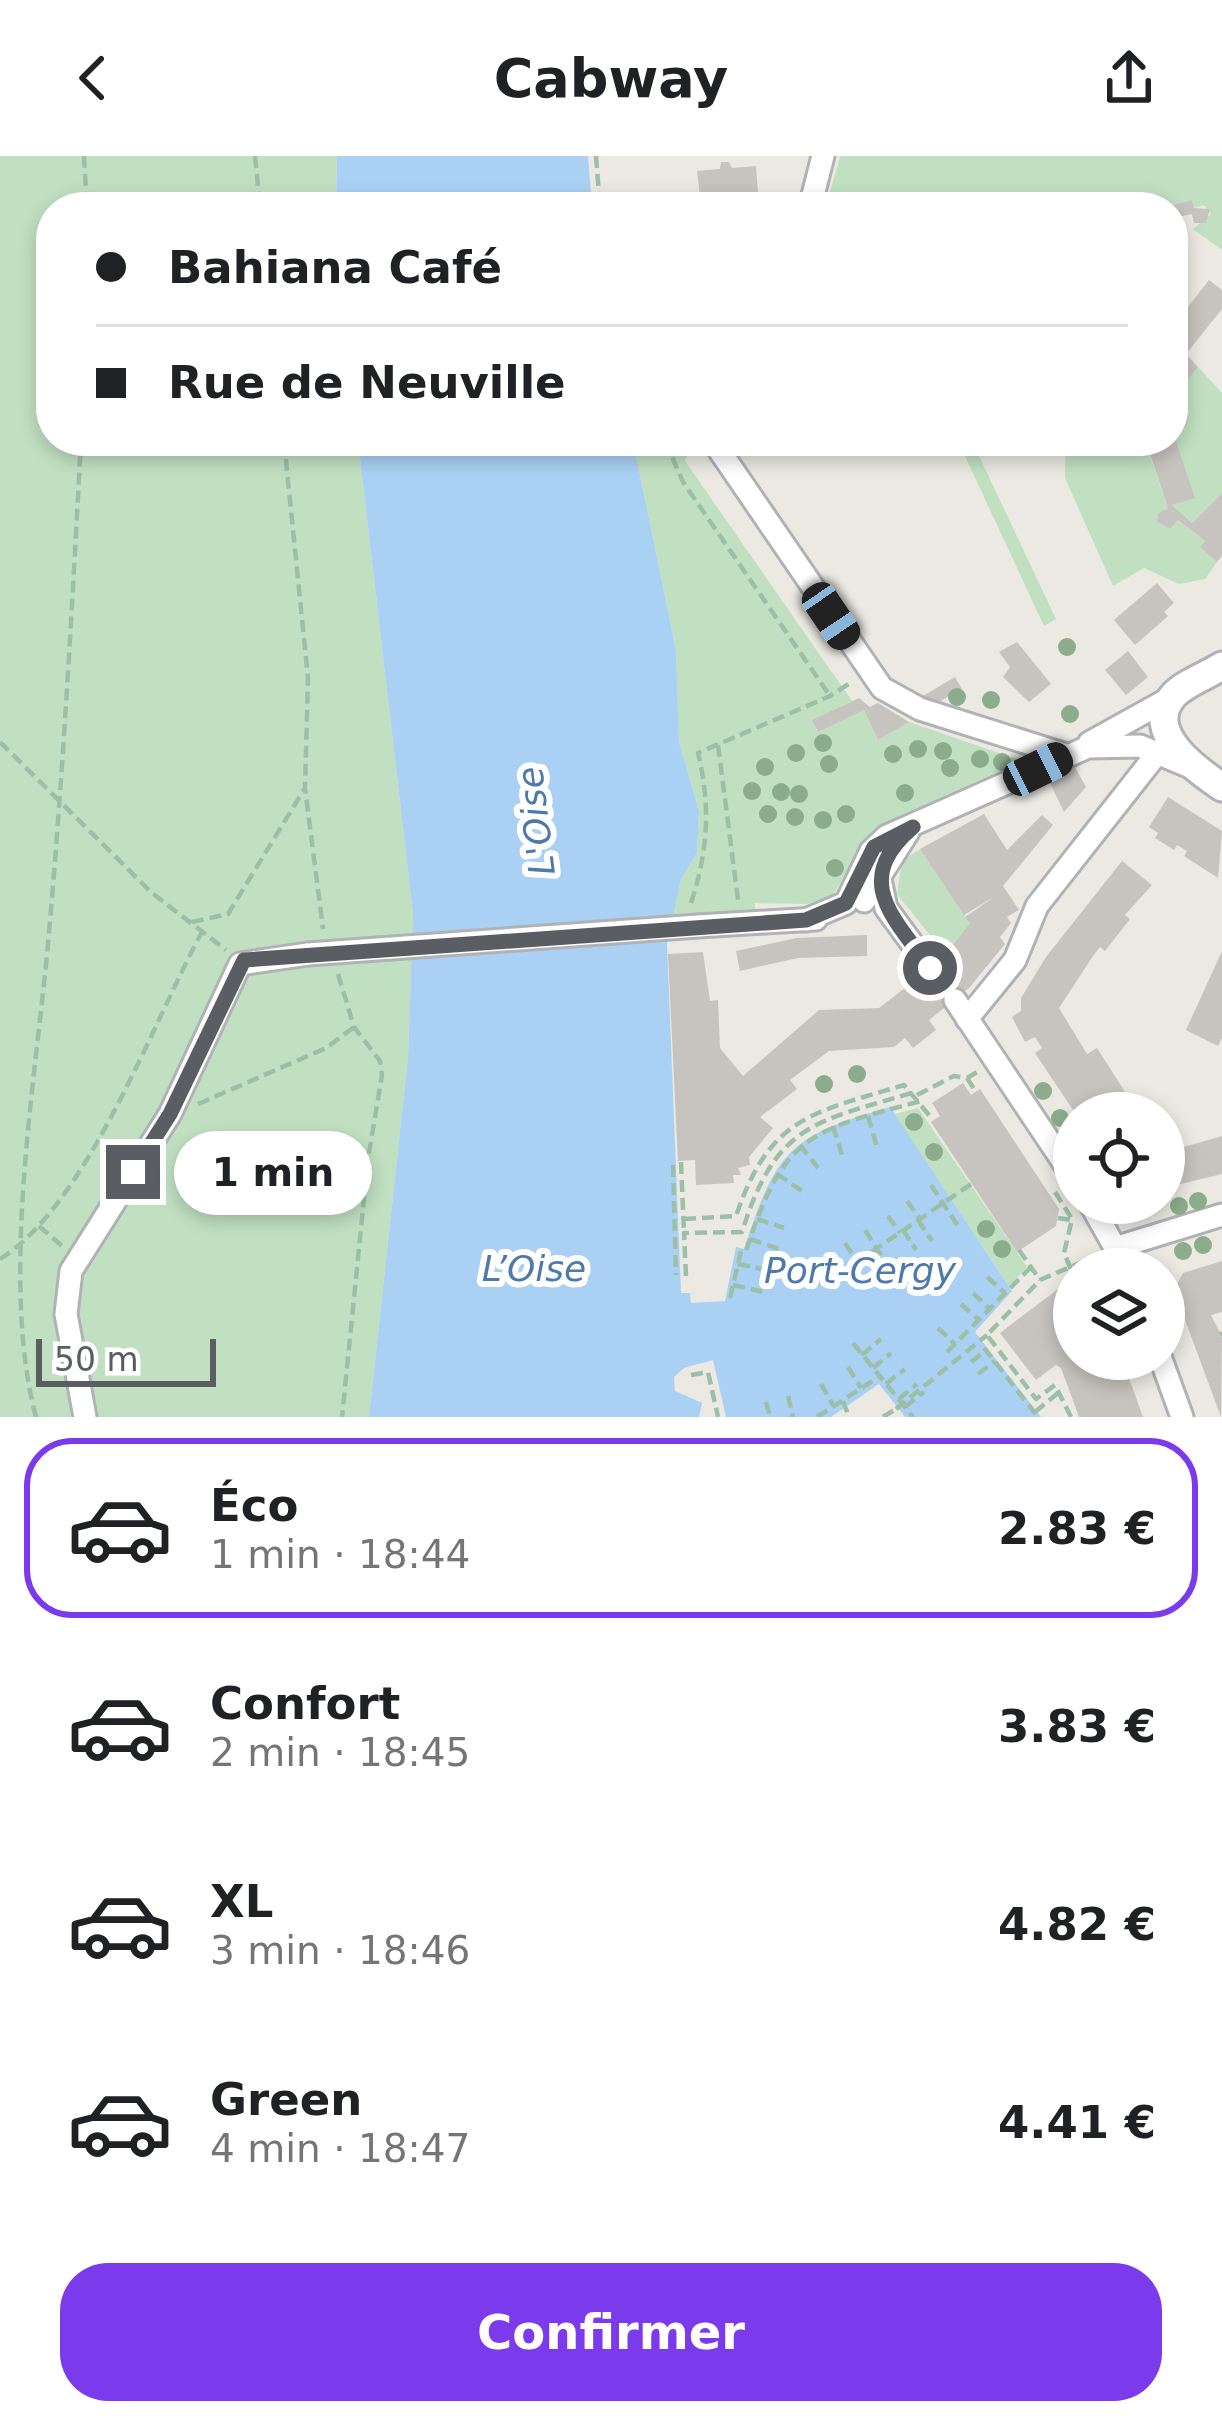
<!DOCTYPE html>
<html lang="fr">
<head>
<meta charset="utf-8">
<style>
  body { margin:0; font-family:"DejaVu Sans",sans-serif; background:#f2f2f2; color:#202124; height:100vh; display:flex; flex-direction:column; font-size:45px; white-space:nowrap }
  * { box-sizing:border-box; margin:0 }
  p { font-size:39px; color:#757577 }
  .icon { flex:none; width:66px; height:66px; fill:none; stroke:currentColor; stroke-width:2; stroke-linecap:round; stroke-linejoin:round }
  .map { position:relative; height:1261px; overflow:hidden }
  .side { display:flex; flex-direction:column; background:#fff; flex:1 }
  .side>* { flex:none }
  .top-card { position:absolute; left:36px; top:36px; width:1152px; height:264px; border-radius:48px; box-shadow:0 6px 18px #0003; display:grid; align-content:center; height:264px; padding:0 60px; background:#fff }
  .controls { position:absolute; left:1053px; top:936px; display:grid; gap:24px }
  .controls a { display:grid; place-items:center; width:132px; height:132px; border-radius:50%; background:#fff; box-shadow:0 6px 18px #0003; font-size:60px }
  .scale { position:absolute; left:36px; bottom:30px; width:180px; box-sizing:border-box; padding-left:12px; border:6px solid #5a5d61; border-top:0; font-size:33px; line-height:42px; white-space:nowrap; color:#5a5d61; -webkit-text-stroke:9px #fff; paint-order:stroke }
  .end { position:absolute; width:54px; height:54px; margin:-27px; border:15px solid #5a5d61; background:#fff; box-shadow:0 0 0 6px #fff }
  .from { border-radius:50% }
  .bubble { position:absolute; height:84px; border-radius:42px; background:#fff; box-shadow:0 6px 18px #0003; font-size:39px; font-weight:600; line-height:84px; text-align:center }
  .car { position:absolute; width:36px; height:72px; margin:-36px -18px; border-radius:15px; box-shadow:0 0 9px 3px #0007; background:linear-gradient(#222 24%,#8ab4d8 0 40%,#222 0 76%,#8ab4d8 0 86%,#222 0) }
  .top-card b { display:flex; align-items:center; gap:42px; height:114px; font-size:45px }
  .top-card b+b { border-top:3px solid #e0e0e0 }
  .top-card i { width:30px; height:30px; background:#202124 }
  ul { padding:21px 0 0; list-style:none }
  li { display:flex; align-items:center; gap:36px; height:180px; margin:0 24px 18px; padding:0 36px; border:6px solid transparent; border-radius:48px }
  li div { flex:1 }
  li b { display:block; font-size:45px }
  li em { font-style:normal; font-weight:600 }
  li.active { border-color:#7c3aed }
  li>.icon { width:108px; height:108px; stroke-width:1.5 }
  .cta { display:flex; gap:24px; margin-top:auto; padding:24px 60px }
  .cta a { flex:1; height:138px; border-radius:48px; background:#7c3aed; color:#fff; font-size:48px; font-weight:600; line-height:138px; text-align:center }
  header { display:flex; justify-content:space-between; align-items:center; height:156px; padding:0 60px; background:#fff; font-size:54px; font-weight:600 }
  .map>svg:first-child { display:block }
</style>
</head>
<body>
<header><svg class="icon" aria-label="back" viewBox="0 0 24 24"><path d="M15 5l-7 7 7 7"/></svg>Cabway<svg class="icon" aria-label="share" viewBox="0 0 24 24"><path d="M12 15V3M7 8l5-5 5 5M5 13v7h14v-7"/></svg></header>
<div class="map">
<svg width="1222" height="1261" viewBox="0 0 1222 1261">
  <rect width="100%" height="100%" fill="#ebe9e2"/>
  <path fill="#c1e0c2" d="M0,0H337L336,51H51V285H358L413,758L408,901L369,1261H0Z
    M840,0H1222V94L1193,73L1211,58L1204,49L1194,52L1192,45L1162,51H826Z
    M1198,211L1222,237V337L1192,367L1172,349L1195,341L1156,286L1150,285H1173V224L1183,230Z
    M633,285H695L685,305L852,545L813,564L817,575L864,554L878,584L909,566L1022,605L899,660L873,683L868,679L832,741L806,748L755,747V758L672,761L681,723L697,697L699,655L679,586L676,494Z
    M958,285H972L1056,463L1044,470Z
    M1066,285H1145L1168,352L1158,357L1157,366L1170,373L1178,364L1205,385L1200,391L1217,406L1205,423L1179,428L1144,412L1113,430L1065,322Z
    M920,693L970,767L945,798L897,738L902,705Z
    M918,952L1027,1111L1009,1130L894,958Z"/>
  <path fill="#aad1f4" d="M337,0H588L592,51H336Z
    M358,285H633L676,494L679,586L699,655L697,697L681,723L667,788L681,1137H690L691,1147L725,1145L736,1091L744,1093C777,993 790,980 890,951L1012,1135L975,1176L1041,1261H905L879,1228L831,1261H726L713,1204L684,1212L674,1221L675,1235L702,1247L699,1261H369L408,901L413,758Z"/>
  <path fill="#c7c4bf" d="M721,6H729L732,12L756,10L758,36L700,41L697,15L720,13Z
    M1192,44L1194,52L1210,53L1206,67H1194L1192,58L1173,62V49Z
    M1209,124L1222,134V153L1186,198L1198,211L1183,230L1173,222V170Z
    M1156,285L1158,291L1176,285L1195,342L1172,349L1192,367L1222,337V400L1217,406L1200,391L1205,385L1178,364L1170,373L1157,366L1158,357L1168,352L1147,289Z
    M1157,427L1174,447L1164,456L1168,460L1135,489L1114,464Z
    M1017,486L1051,528L1029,546L1003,521L1010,511L999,496Z
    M1128,495L1148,521L1126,539L1105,514Z
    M955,521L962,533L939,546L923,540Z
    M859,542L870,551L878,547L909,566L878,584L864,554L818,576L812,564Z
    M1075,611L1086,631L1064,656L1049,625Z
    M1168,641L1222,675L1218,722L1184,700L1187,695L1177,689L1174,694L1155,682L1158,677L1149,671Z
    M984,658L1007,694L1042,659L1053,669L1003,730L1019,754L1007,761L1011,767L1000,781L1005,788L969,832L929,864L936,874L913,892L905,882L894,891L829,895L790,924L797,933L760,961L773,972L749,1001L750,1009L738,1012L741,1019H733L734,1027L696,1029L695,1004L678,1005L668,798L703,796L710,845L718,844L720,892L743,920L819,854L879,852L940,805L970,767L965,761L994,741L964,759L920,693Z
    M1122,705L1152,729L1125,759L1130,763L1105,795L1100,791L1093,800L1059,852L1087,898L1097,892L1127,939L1120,944L1128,957H1075L1035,897L1042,892L1035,881L1025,886L1012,861L1021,855V842L1046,801Z
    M867,779V800L798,802L740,815L736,795L797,782Z
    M1222,795V882L1218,890L1186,874Z
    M963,927L971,939L980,933L1059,1053L1056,1070L1017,1096L931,966L940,960L932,947Z
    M1222,980V1018L1164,1032V986L1181,981L1184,991Z
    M1222,1105V1156L1211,1159L1222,1181L1221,1261L1174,1134L1183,1117Z
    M1062,1130L1074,1134V1203H1122L1143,1261H1079L1061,1212L1056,1209L1036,1224L1000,1177Z"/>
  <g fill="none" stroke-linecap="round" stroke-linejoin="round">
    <path stroke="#c7c6c2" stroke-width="21" stroke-dasharray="21 10" stroke-linecap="butt" d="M930,812L955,844"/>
    <defs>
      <path id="minor" d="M810,51L823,0
        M713,285L882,532L920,553L1066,599
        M1089,587L1172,541
        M879,718L886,752L930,812
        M864,745L908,676
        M806,764L846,747L871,695L887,680L1088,591L1140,590L1188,610
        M698,770L816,763
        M955,844L1074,1022
        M967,863L1015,804L1037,750L1159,595
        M1090,1047L1127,1113
        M1118,1091L1222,1059
        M1161,1203L1182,1261
        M85,1261L66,1158L71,1115L170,958L240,808L308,798"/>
      <path id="tertiary" d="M1222,510C1208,519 1183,528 1173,540C1142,576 1198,615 1222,631"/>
    </defs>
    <use href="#minor" stroke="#b0b2b6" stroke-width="27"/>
    <use href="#tertiary" stroke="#b0b2b6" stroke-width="33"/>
    <path stroke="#9bc0a7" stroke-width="4.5" stroke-dasharray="12 6" stroke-linecap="butt" d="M84,0L87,51
      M255,0L260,51
      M596,0L600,51
      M284,285L308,522L305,632L323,773
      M665,285L683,326L830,540
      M0,586L152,737L226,794
      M718,589L738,744
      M691,747C708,695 711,651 698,597L830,540L853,525
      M192,766L228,758L305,632
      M338,818L354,871L380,905L382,919L368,1003L342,1261
      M967,922L976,936
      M917,939L954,920L967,922L977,916
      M198,948L326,892L354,871
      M868,960L877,991
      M833,970L842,999
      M800,989L818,1012
      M681,1006L684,1077
      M673,1009L676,1119
      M777,1018L802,1035
      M931,1029L958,1070
      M1055,1036L1072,1063L1064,1097L1074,1120
      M907,1045L920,1063
      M888,1060L900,1077
      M1058,1062L1071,1064
      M684,1063L736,1060C770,960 812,957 904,929L933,964
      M757,1063L784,1072
      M918,1064L932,1085
      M39,1070L62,1090
      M865,1074L890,1113
      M903,1074L916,1094
      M750,1083L779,1093
      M845,1087L871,1126
      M1019,1094L1040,1124
      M0,1103C87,1049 152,868 202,776
      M857,1106L974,1026
      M738,1108L772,1115
      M686,1120L684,1077L742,1076C776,967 815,966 915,936
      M987,1121L1005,1137
      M733,1129L768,1137
      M973,1137L990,1153
      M730,1142L741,1095H746C784,979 808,975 921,945
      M961,1148L979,1164
      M938,1172L955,1188
      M1220,1178L1222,1177
      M853,1187L913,1261
      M984,1192L1038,1261
      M947,1196L1031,1111
      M862,1199L881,1183
      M971,1206L987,1194
      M848,1211L861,1232
      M873,1212L891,1197
      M978,1218L995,1205
      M691,1219L708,1216L718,1261
      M821,1228L833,1249
      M886,1228L905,1213
      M788,1240L793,1261
      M899,1243L917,1228
      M843,1245L849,1261
      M766,1246L770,1261
      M905,1251L924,1236
      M1035,1256L1058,1237
      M36,1261C0,1127 35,928 48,788C63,620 72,453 81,285
      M817,1261L880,1220
      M883,1261L896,1253
      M1071,1261L1055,1229L1036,1243L987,1179L1040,1124L1096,1100"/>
    <use href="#minor" stroke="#fff" stroke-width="21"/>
    <use href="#tertiary" stroke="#fff" stroke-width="27"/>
    <defs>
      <path id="minor-bridge" d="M308,798L698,770"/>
    </defs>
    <use href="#minor-bridge" stroke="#b0b2b6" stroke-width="27" stroke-linecap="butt"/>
    <path stroke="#9bc0a7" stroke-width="4.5" stroke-dasharray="12 6" stroke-linecap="butt" d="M896,1253L987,1179"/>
    <use href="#minor-bridge" stroke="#fff" stroke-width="21"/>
  </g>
  <g fill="#8cad8b">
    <circle cx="1067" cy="491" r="9"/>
    <circle cx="957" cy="541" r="9"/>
    <circle cx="991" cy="544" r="9"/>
    <circle cx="1070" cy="558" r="9"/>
    <circle cx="823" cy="587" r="9"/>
    <circle cx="918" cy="593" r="9"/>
    <circle cx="943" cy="595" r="9"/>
    <circle cx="796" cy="597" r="9"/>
    <circle cx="893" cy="598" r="9"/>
    <circle cx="980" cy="603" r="9"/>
    <circle cx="1002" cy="606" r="9"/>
    <circle cx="829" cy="608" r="9"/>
    <circle cx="765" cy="611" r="9"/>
    <circle cx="950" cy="612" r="9"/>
    <circle cx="752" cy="635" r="9"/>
    <circle cx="781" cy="636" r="9"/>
    <circle cx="905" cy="637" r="9"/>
    <circle cx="799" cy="638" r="9"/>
    <circle cx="768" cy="658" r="9"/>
    <circle cx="846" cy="658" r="9"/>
    <circle cx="795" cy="661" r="9"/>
    <circle cx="823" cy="664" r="9"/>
    <circle cx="835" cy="712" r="9"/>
    <circle cx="857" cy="918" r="9"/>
    <circle cx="824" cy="928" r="9"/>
    <circle cx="1043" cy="935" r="9"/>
    <circle cx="1060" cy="962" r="9"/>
    <circle cx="914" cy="966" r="9"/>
    <circle cx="934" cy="996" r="9"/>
    <circle cx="1198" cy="1045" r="9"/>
    <circle cx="1179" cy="1050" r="9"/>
    <circle cx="986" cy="1073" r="9"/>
    <circle cx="1203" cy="1089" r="9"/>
    <circle cx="1002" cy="1093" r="9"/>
    <circle cx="1183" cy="1095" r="9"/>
  </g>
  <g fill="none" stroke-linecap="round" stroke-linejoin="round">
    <path stroke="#5a5d61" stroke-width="15" d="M133,1016L170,958L244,804L806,764L846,747L874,691L913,671C851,724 893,761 930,812"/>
  </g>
  <g text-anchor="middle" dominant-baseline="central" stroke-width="12" stroke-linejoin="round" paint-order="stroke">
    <g font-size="36" font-style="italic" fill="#4e79ab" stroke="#fff">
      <text transform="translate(536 665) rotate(-97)">L'Oise</text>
      <text x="534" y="1112">L’Oise</text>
      <text x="860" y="1114">Port-Cergy</text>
    </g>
  </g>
</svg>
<div class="controls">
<a><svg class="icon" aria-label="locate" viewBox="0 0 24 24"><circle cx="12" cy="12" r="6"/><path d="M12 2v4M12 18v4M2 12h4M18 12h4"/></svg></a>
<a><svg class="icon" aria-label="layers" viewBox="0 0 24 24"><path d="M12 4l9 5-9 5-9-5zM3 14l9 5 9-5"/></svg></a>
</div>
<div class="scale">50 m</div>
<i class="end from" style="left:930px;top:812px"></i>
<i class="end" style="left:133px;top:1016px"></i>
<div class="bubble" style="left:174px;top:975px;width:198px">1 min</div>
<i class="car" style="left:831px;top:460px;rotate:146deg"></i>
<i class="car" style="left:1038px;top:613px;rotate:64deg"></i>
<div class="top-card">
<b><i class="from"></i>Bahiana Café</b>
<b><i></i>Rue de Neuville</b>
</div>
</div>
<section class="side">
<ul>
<li class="active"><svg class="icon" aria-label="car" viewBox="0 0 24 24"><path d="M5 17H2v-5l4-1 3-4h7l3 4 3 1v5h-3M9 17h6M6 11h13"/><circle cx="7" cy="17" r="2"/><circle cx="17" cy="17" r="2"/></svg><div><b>Éco</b><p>1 min · 18:44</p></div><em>2.83 €</em></li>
<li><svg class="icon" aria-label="car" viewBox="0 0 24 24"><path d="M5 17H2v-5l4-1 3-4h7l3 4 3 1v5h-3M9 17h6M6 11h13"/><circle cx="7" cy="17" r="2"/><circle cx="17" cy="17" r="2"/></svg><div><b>Confort</b><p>2 min · 18:45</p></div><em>3.83 €</em></li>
<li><svg class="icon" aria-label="car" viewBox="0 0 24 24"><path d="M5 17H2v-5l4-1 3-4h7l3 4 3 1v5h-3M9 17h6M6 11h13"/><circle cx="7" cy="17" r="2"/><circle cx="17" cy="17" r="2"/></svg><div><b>XL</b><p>3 min · 18:46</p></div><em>4.82 €</em></li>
<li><svg class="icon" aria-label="car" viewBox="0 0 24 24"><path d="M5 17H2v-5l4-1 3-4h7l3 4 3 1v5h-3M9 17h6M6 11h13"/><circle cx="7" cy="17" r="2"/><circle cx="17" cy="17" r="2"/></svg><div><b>Green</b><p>4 min · 18:47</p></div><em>4.41 €</em></li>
</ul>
<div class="cta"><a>Confirmer</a></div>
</section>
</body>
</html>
